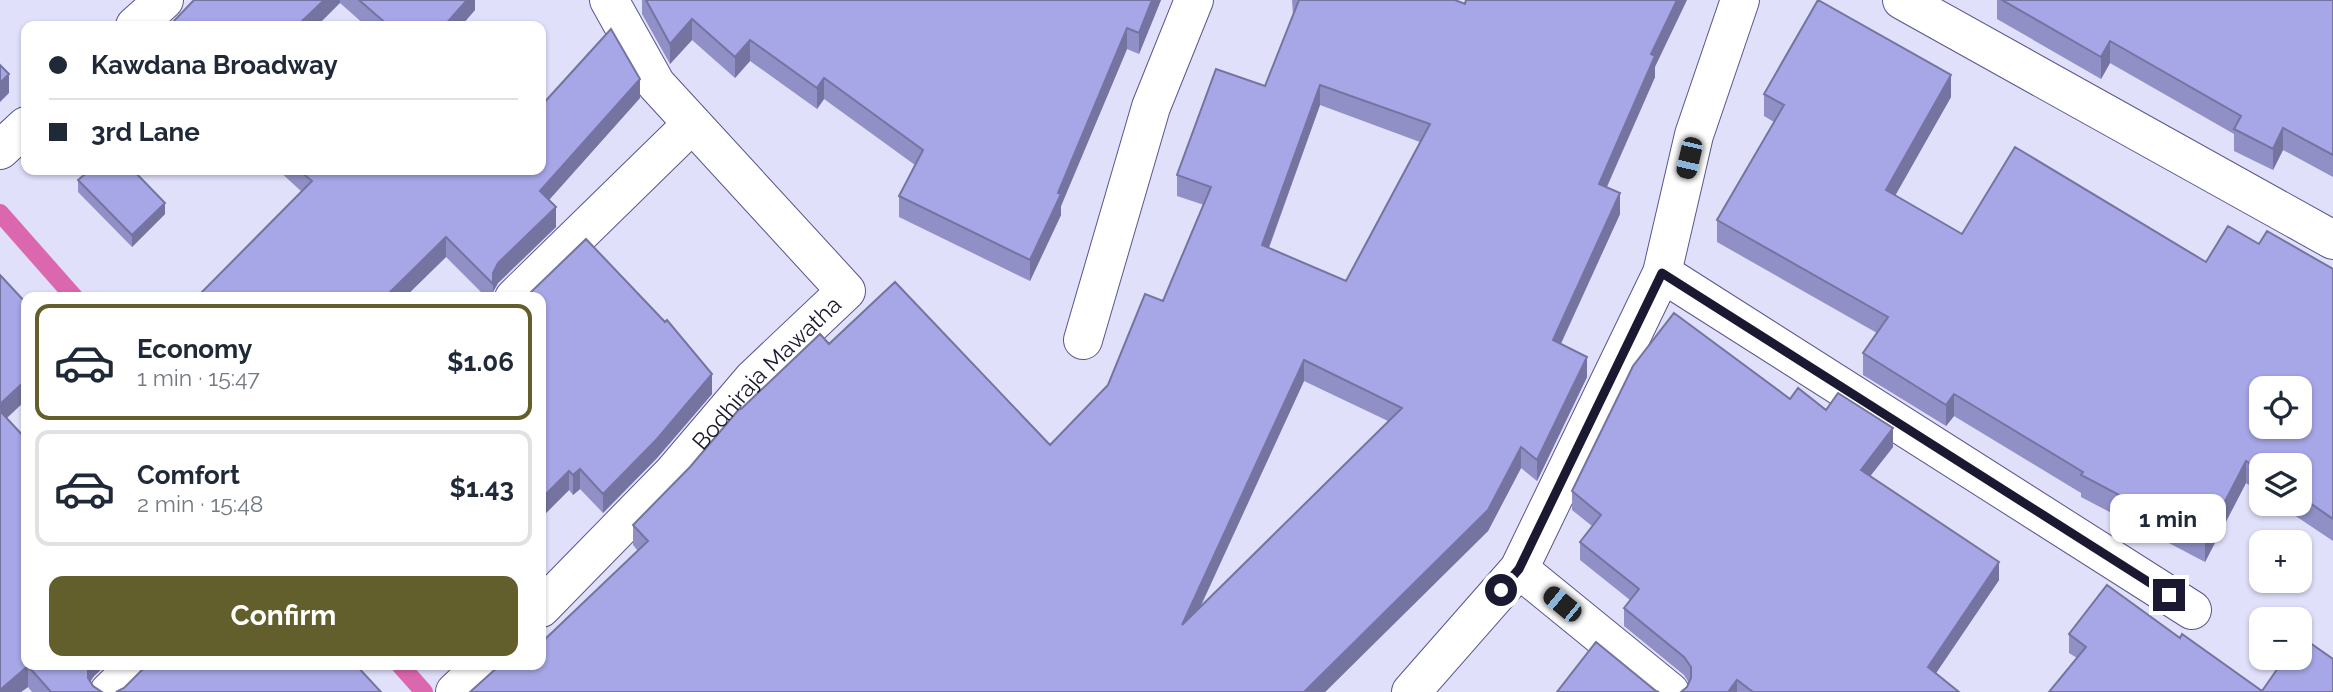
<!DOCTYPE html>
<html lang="en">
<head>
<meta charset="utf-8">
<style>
  body { margin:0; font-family:Raleway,sans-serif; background:#f6f6f7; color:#1f2937; height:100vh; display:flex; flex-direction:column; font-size:26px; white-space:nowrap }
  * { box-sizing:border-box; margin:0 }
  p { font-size:23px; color:#747a83 }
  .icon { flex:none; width:38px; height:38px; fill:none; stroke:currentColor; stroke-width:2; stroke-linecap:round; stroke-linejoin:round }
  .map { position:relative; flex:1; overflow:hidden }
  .drawer { position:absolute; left:21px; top:292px; width:525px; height:378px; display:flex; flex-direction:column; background:#fff; border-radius:14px; box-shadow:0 2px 5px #0004 }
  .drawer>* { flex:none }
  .hud { position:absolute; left:21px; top:21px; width:525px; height:154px; border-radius:14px; box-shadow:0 2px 5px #0004; display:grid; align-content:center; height:154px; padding:0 28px; background:#fff }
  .controls { position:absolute; left:2249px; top:376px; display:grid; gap:14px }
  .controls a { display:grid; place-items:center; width:63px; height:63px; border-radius:14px; background:#fff; box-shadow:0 2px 5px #0004; font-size:35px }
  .end { position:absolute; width:32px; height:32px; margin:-16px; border:9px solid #1a1931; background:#fff; box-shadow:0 0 0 4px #fff }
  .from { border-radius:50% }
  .bubble { position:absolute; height:49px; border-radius:14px; background:#fff; box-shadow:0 2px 5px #0004; font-size:23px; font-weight:700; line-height:49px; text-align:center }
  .car { position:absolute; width:21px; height:42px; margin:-21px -10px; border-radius:9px; box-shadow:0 0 5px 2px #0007; background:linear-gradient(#222 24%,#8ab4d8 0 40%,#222 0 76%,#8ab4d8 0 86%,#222 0) }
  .hud b { display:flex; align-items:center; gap:24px; height:66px; font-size:26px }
  .hud b+b { border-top:2px solid #e0e1e3 }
  .hud i { width:18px; height:18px; background:#1f2937 }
  ul { padding:12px 0 0; list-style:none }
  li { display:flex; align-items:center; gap:21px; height:116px; margin:0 14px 10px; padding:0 14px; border:4px solid #e0e1e3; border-radius:14px }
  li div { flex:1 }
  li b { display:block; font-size:26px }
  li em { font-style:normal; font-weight:700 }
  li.on { border-color:#635f2c }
  li>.icon { width:63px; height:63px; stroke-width:1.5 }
  .button { display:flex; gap:14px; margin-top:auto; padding:14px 28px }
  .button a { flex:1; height:80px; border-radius:14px; background:#635f2c; color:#fff; font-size:28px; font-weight:700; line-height:80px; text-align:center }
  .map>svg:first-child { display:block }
</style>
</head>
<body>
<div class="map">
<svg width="2333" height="692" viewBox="0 0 2333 692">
  <rect width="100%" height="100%" fill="#e0e0fb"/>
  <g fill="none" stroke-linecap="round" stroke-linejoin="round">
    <path stroke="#db67ae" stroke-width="18" d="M0,213L75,298
      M400,665L424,692"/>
    <defs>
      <g id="street">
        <path d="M1902,0L2333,240"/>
        <path d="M135,26L164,0"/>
        <path d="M0,150L26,126"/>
        <path d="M1662,273L2192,610"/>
        <path d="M514,298L692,124"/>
        <path d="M1083,340L1151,107L1194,0"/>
        <path d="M1519,569L1670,692"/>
        <path id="s1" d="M541,608L673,473L753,379L846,291L656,84L609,0"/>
        <path d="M109,692L137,665"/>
        <path d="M455,692L484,665"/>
        <path d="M1411,692L1519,569L1662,273L1694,135L1740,0"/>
      </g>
    </defs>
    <use href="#street" stroke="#59558f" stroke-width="40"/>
    <use href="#street" stroke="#fff" stroke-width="38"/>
  </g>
  <path fill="#908fc6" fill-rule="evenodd" d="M194,0H475V10L461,26H366L340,3Z
    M642,0H1161L1139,54L1127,49L1061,206V215L1030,281L899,217V196L915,165L824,99L817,109L750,61L735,78L692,40L670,64L642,14Z
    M1292,0H1455L1655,67V77L1607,187L1620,214L1561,344L1587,377L1537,481L1521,468L1488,531L1325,692L541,665L638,551L633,545V525L690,467L741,409L829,344L1050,445L1108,385L1163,301L1204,205L1177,196V175L1265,86L1293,15ZM1320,105L1420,142L1346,281L1269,248ZM1304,381L1388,421L1200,608Z
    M1997,0H2333V177L2283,150L2273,170L2234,151V134L2110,63L2101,79L1997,19Z
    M1764,94L1951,97L1895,195L1962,234L2206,262L2259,244L2333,269V541L2278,504H2300V466H2261V493L2246,483L2205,562L2081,497V493L1954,416L1946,426L1863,375V353L1877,333L1717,242V220L1774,122L1764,116Z
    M640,98L549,200L556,227L498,283L493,292V298H487L446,257L404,298H196L302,192L278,170H541Z
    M78,180L165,214L132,247L78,192Z
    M0,275L26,303V400L7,418L26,665H106L94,676L90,682L93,686L102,692H32L28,687L21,692H0Z
    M541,298L712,394L657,458L603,513L580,489L573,495L569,490L541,518Z
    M1790,399L1826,410L1893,447L1870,476L1999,580L1936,673L1959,692H1681L1687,687L1689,683L1684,675L1624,626V608L1630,600L1580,560V542L1592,526L1572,510V491Z
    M2069,634L2180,638L2262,691L2333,692H2049L2077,658L2069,653Z"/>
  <path fill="#7574a1" d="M324,0H340V3L317,26H297Z
    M467,0H475V10L461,26H444Z
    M1152,0H1161L1139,54V33Z
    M1677,0H1687L1655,67V77L1599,204V184L1651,54Z
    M692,19V40L670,64V44Z
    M1127,28V49L1061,206V215L1030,281V260Z
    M750,40V61L735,78V57Z
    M2110,41V63L2101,79V57Z
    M9,74V93L0,102V83Z
    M1951,75V97L1886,212V190Z
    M824,78V99L817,109V88Z
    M640,79V98L540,210V191Z
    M1320,85V105L1262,266V245Z
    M2283,128V150L2273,170V149Z
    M1620,193V214L1553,360V340Z
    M165,203V214L132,247V235Z
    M556,207V227L498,283L493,292V273L498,263Z
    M446,237V257L404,298H384Z
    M1587,357V377L1537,481V460Z
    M1304,360V381L1182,646V625Z
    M712,374V394L657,458L603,513V494Z
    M26,380V400L0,424V404Z
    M1954,394V416L1946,426V405Z
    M1893,428V447L1861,488V470Z
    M1521,447V468L1488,531L1325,692H1304Z
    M2246,461V483L2205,562V540Z
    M580,469V489L573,495V475Z
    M569,471V490L541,518V499Z
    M1999,562V580L1928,685V667Z
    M88,665H106L94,676L88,685Z
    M28,666V687L21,692H0V690Z
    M1737,680V692H1728Z"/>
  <path fill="#a7a6e6" stroke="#7574a1" stroke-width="2" fill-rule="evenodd" d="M194,0H324L297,26H169Z
    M359,0H467L444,26H389Z
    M646,0H1152L1139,33L1127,28L1058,193L1061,194L1030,260L899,196L923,150L824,78L817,88L750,40L735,57L692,19L670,44Z
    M1299,0H1455L1465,4L1466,0H1677L1651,54L1655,56L1599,184L1620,193L1553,340L1587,357L1537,460L1521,447L1488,510L1304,692H470L500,665H541V643L648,541L633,525L690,467L740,408L741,409L820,334L829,344L895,282L1050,445L1108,385L1145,294L1163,301L1211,187L1177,175L1216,69L1265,86ZM1320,85L1430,124L1346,281L1262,245ZM1304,360L1402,408L1182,625Z
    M1818,0L1951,75L1886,190L1962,234L2015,147L2206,262L2228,226L2259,244L2267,231L2333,269V519L2300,496V466H2261V471L2246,461L2205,540L2081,475L2083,472L1954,394L1946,405L1863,353L1888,317L1717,220L1784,105L1764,94ZM2261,388H2300V427H2261Z
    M2002,0H2333V155L2283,128L2273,149L2234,129L2241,116L2110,41L2101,57Z
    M611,29L640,79L540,191L556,207L498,263L493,273V284L446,237L384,298H196L312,181L299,170H541V106Z
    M0,65L9,74L0,83Z
    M90,170H133L165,203L132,235L78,180Z
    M586,239L665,322L667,320L712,374L657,439L603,494L580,469L573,475L569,471L541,499V298H523L529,294Z
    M0,275L26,303V380L0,404Z
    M1674,313L1790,399L1798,388L1826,410L1838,393L1893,428L1861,470L1999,562L1928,667L1959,692H1753L1737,680L1728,692H1681L1687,687L1691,678V667L1684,657L1624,608L1639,589L1580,542L1601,515L1572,491L1633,366Z
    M0,411L26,439V665H88V678L93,686L102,692H51L28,666L0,690Z
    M2107,585L2180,638L2182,634L2262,691L2285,658H2300V636L2333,659V692H2049L2086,647L2069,634Z
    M1596,642L1656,691L1659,692H1557Z
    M147,665H356L381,692H116L124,688Z"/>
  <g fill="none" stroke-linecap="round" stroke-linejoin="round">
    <path stroke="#1a1931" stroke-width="9" d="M1501,590L1519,569L1662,273L2169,595"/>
  </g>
  <g text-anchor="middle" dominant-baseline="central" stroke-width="6" stroke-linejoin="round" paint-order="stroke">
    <g font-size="23" fill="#1a1931" stroke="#fff">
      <text stroke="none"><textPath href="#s1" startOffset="326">Bodhiraja Mawatha</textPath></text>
    </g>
  </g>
</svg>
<div class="controls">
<a><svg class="icon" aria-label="locate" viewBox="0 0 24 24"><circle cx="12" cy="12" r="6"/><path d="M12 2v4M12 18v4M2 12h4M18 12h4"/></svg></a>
<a><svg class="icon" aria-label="layers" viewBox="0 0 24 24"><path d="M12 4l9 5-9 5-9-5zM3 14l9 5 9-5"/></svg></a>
<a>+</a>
<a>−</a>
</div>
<i class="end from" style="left:1501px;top:590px"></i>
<i class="end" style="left:2169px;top:595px"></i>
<div class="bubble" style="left:2110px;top:494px;width:116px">1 min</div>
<i class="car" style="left:1689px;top:158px;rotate:193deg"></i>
<i class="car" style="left:1562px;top:604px;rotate:309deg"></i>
<div class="hud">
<b><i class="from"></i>Kawdana Broadway</b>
<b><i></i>3rd Lane</b>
</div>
<section class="drawer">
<ul>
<li class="on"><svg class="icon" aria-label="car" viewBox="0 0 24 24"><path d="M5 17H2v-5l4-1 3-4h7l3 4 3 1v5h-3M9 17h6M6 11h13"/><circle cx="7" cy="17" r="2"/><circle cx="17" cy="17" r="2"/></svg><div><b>Economy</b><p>1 min · 15:47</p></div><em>$1.06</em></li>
<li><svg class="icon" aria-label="car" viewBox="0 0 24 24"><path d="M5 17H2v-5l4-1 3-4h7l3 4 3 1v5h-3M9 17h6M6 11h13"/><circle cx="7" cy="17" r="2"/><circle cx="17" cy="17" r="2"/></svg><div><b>Comfort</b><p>2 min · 15:48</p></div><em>$1.43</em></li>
</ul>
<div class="button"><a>Confirm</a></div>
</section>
</div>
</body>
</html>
